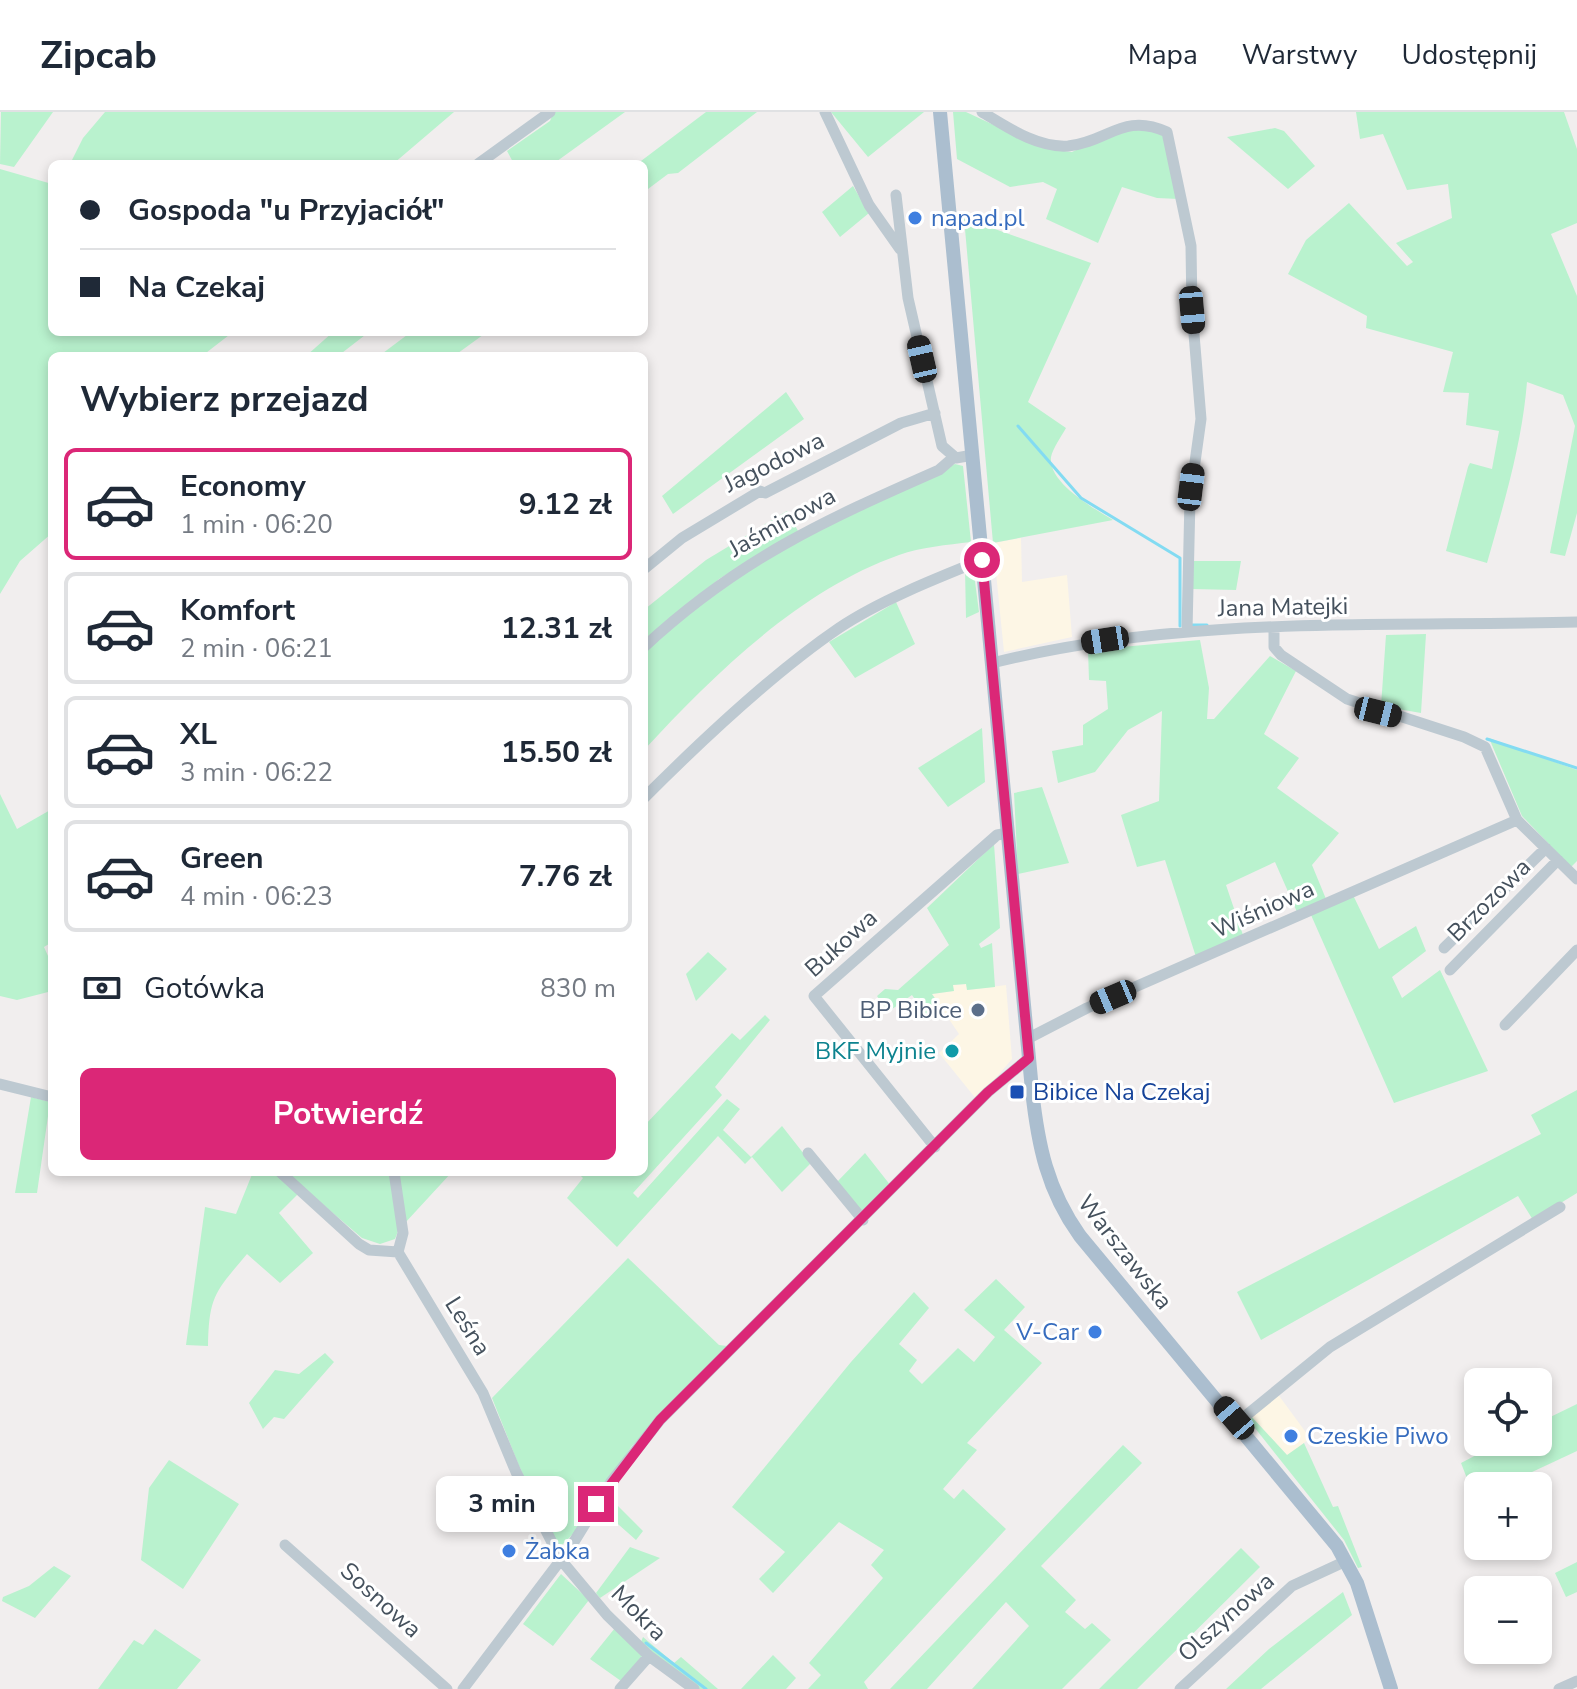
<!DOCTYPE html>
<html lang="pl">
<head>
<meta charset="utf-8">
<style>
  body { margin:0; font-family:"Nunito Sans",sans-serif; background:#f6f6f7; color:#1f2937; height:100vh; display:flex; flex-direction:column; font-size:30px; white-space:nowrap }
  * { box-sizing:border-box; margin:0 }
  p { font-size:26px; color:#747a83 }
  .icon { flex:none; width:44px; height:44px; fill:none; stroke:currentColor; stroke-width:2; stroke-linecap:round; stroke-linejoin:round }
  .map { position:relative; flex:1; overflow:hidden }
  .panel { position:absolute; left:48px; top:240px; width:600px; height:824px; display:flex; flex-direction:column; background:#fff; border-radius:12px; box-shadow:0 4px 12px #0003 }
  .panel>* { flex:none }
  .hud { position:absolute; left:48px; top:48px; width:600px; height:176px; border-radius:12px; box-shadow:0 4px 12px #0003; display:grid; align-content:center; height:176px; padding:0 32px; background:#fff }
  .tools { position:absolute; left:1464px; top:1256px; display:grid; gap:16px }
  .tools a { display:grid; place-items:center; width:88px; height:88px; border-radius:12px; background:#fff; box-shadow:0 4px 12px #0003; font-size:40px }
  .end { position:absolute; width:36px; height:36px; margin:-18px; border:10px solid #db2777; background:#fff; box-shadow:0 0 0 4px #fff }
  .from { border-radius:50% }
  .bubble { position:absolute; height:56px; border-radius:12px; background:#fff; box-shadow:0 4px 12px #0003; font-size:26px; font-weight:700; line-height:56px; text-align:center }
  .car { position:absolute; width:24px; height:48px; margin:-24px -12px; border-radius:10px; box-shadow:0 0 6px 2px #0007; background:linear-gradient(#222 24%,#8ab4d8 0 40%,#222 0 76%,#8ab4d8 0 86%,#222 0) }
  .hud b { display:flex; align-items:center; gap:28px; height:76px; font-size:30px }
  .hud b+b { border-top:2px solid #e0e1e3 }
  .hud i { width:20px; height:20px; background:#1f2937 }
  ul { padding:0; list-style:none }
  li { display:flex; align-items:center; gap:24px; height:112px; margin:0 16px 12px; padding:0 16px; border:4px solid #e0e1e3; border-radius:12px }
  li div { flex:1 }
  li b { display:block; font-size:30px }
  li em { font-style:normal; font-weight:700 }
  li.active { border-color:#db2777 }
  li>.icon { width:72px; height:72px; stroke-width:1.5 }
  h2 { padding:0 32px; font-size:36px; line-height:96px }
  .pay { display:flex; align-items:center; gap:20px; height:88px; padding:0 32px; font-size:30px }
  .pay p { margin-inline-start:auto }
  .action { display:flex; gap:16px; margin-top:auto; padding:16px 32px }
  .action a { flex:1; height:92px; border-radius:12px; background:#db2777; color:#fff; font-size:32px; font-weight:700; line-height:92px; text-align:center }
  header { display:flex; align-items:center; gap:48px; box-sizing:border-box; height:112px; padding:0 40px; background:#fff; border-bottom:2px solid #e0e1e3 }
  header strong { font-size:38px }
  nav { display:flex; gap:44px; margin-inline-start:auto; font-size:28px }
  .map>svg:first-child { display:block }
</style>
</head>
<body>
<header>
<strong>Zipcab</strong>
<nav><a>Mapa</a><a>Warstwy</a><a>Udostępnij</a></nav>
</header>
<div class="map">
<svg width="1577" height="1577" viewBox="0 0 1577 1577">
  <rect width="100%" height="100%" fill="#f1eeee"/>
  <path fill="#fdf6e5" d="M1021,426L1022,470L1067,463L1072,525L1004,540L993,431Z
    M967,872L968,878L1006,873L1012,947L977,988L939,941L959,922L932,882L953,879V873Z
    M1277,1281L1310,1326L1288,1344L1250,1303Z"/>
  <path fill="#b9f2ce" d="M53,0L14,55L0,52L1,0Z
    M105,0H454L393,52H70L83,26Z
    M554,0H625L553,52H514L507,39L550,9Z
    M706,0H757L678,61L668,62L644,80V52H637Z
    M831,0H924L868,45Z
    M953,0H966L1043,36L1072,40L1120,16L1158,20L1166,27L1179,87L1157,86L1122,75L1098,131L1046,107L1057,77L1043,70L1010,75L957,47Z
    M1356,0H1564L1577,37V111L1551,122L1577,184V401L1565,444L1550,441L1575,314L1563,283L1527,270C1522,332 1504,391 1487,451L1446,439L1468,355L1470,351L1492,357L1499,319L1466,313L1469,281L1443,280L1453,240L1366,216L1367,204L1288,162L1306,128L1349,91L1407,154L1413,150L1396,131L1452,106L1448,72L1407,78L1383,22L1360,27Z
    M1275,16L1284,19L1315,54L1288,77L1227,25Z
    M0,57L52,72V220H233L202,244H52V421L20,449L0,482Z
    M853,74L869,101L840,125L822,100Z
    M964,106L1091,151L1028,290L1066,316C1061,325 1053,336 1051,345C1048,371 1095,397 1113,408L993,431Z
    M333,220H369L338,244H306Z
    M411,220H487L454,244H379Z
    M786,280L804,307L673,402L662,384Z
    M955,352L963,354L971,430C947,433 921,435 899,443C800,478 714,562 644,638V537L764,444Z
    M787,399L798,419L719,467L644,531L645,497L706,448Z
    M1192,449H1241L1236,478L1192,477Z
    M973,454L979,500L966,506L965,457Z
    M896,490L915,532L855,566L829,530Z
    M1426,522L1421,601L1381,594L1386,523Z
    M1200,528L1209,576L1207,607H1214L1270,544L1296,559L1264,622L1299,646L1277,676L1339,721L1312,753L1326,787L1297,800L1275,750L1226,773L1244,826L1196,845L1165,748L1137,755L1121,703L1159,689L1162,599L1128,618L1095,660L1058,671L1052,639L1083,633V613L1108,597L1106,569L1089,568L1088,538Z
    M982,616L985,670L948,695L918,656Z
    M1489,626L1577,658V749L1571,755L1522,704Z
    M1042,675L1069,751L1018,762L1014,681Z
    M0,682L17,717L52,697V830L44,835L52,853V879L17,888L0,884Z
    M994,732L1000,816L979,832L981,836L992,831L995,875L967,878L966,872L953,873L954,879L932,882L943,898L929,908L912,883L888,900L877,884L885,877L898,878L949,833L927,796Z
    M1353,783L1379,837L1416,814L1426,839L1392,865L1402,886L1440,858L1488,959L1394,991L1311,803Z
    M708,840L727,857L696,889L686,862Z
    M765,903L770,908L715,975L722,983L633,1081L638,1086L727,987L740,997L723,1018L751,1045L782,1014L811,1051L782,1080L752,1045L745,1052L718,1024L617,1135L567,1086L583,1066L577,1060H644V1014L732,921L740,928Z
    M1577,978V1081L1533,1108L1518,1084L1261,1228L1237,1180L1541,1022L1531,1003Z
    M31,985L50,990L37,1081H15Z
    M865,1041L891,1074L863,1102L836,1071Z
    M253,1060H273L299,1081L279,1101L313,1141L280,1171L247,1142C215,1180 209,1184 208,1234L186,1233L205,1095L236,1102Z
    M285,1060H391L400,1114L395,1127L380,1132L362,1126Z
    M399,1060H452L405,1111Z
    M628,1146L719,1233L727,1234L631,1335L577,1418L561,1434L556,1431L519,1354L492,1286Z
    M996,1167L1025,1195L1004,1218L1042,1251L967,1331L977,1338L943,1377L954,1387L963,1377L1006,1417L864,1570L868,1577H808L821,1563L809,1551L883,1466L871,1453L884,1438L839,1410L773,1481L759,1467L785,1440L732,1395L851,1250L914,1180L929,1196L899,1232L917,1248L909,1259L922,1272L958,1236L974,1250L995,1225L964,1198Z
    M325,1241L334,1250L284,1307L274,1305L263,1317L249,1291L275,1258L299,1262Z
    M1577,1292V1339L1502,1374H1478L1475,1387L1461,1351L1501,1330H1538V1311Z
    M1250,1303L1287,1343L1304,1331L1333,1395L1338,1394L1362,1455L1358,1456L1344,1428L1247,1306Z
    M1123,1333L1142,1351L1041,1454L1076,1488L1065,1500L1085,1517L1092,1511L1111,1528L1062,1577H972L1029,1514L1006,1490L927,1577H890Z
    M169,1348L239,1392L183,1477L141,1448L149,1376Z
    M616,1392L643,1419L636,1428L610,1405Z
    M630,1435L660,1446L600,1486L596,1481Z
    M1241,1436L1260,1455L1137,1577H1099Z
    M1577,1450V1480L1566,1485L1555,1461Z
    M54,1454L71,1464L35,1506L2,1489L3,1485L29,1474Z
    M561,1462L589,1488L553,1534L523,1512Z
    M1343,1480L1352,1503L1261,1577H1226L1269,1537Z
    M615,1516L643,1543L621,1569L590,1547Z
    M155,1517L201,1548L177,1577H98L134,1528L143,1533Z
    M643,1525L674,1551L681,1545L718,1577H689L641,1530Z
    M773,1543L796,1566L786,1577H741Z"/>
  <g fill="none" stroke-linecap="round" stroke-linejoin="round">
    <path stroke="#83dbf2" stroke-width="3" d="M1018,314L1081,386L1180,446V514
      M1191,513H1207
      M1487,627L1577,656
      M646,1531L706,1577"/>
    <path stroke="#bdc9d1" stroke-width="11" d="M825,0L869,93L900,137
      M982,0C1007,15 1037,36 1068,34C1108,30 1123,0 1167,20L1191,134L1192,198L1201,307L1190,386L1187,519
      M478,52L550,0
      M896,83L908,186L942,334L956,346L973,343
      M644,457L682,426L760,379L765,381L901,311L935,301
      M1274,517V535L1281,543L1347,587L1464,625L1485,635L1517,708L1577,767
      M644,535C739,447 823,409 939,358L954,345
      M992,551C1182,503 1382,515 1577,510
      M644,686C700,630 773,561 839,516C879,489 937,466 982,448
      M1444,836L1546,736
      M1450,858L1558,748
      M1505,913L1577,838
      M1027,927L1087,896L1517,708
      M0,972L52,985
      M935,1035L814,884L997,723L1008,721
      M808,1041L863,1108
      M280,1060L359,1132L369,1138L398,1140
      M394,1060L403,1121L398,1140
      M398,1140L483,1281L516,1360L561,1448L607,1503L649,1544L694,1577
      M1238,1310L1330,1235L1560,1095
      M285,1433L447,1577
      M463,1577L572,1433L611,1370L660,1308L988,980L1029,946
      M620,1577L649,1544
      M1180,1577L1292,1474L1346,1449
      M1559,1577L1577,1569"/>
    <path stroke="#abbecf" stroke-width="14" d="M940,0L1032,978C1038,1033 1047,1078 1080,1124L1337,1434L1357,1471L1391,1577"/>
  </g>
  <g fill="none" stroke-linecap="round" stroke-linejoin="round">
    <path stroke="#db2777" stroke-width="10" d="M596,1392L660,1308L988,980L1029,946L982,448"/>
  </g>
  <g fill="#3f7fe0" stroke="#fff" stroke-width="3">
    <circle cx="915" cy="106" r="8"/>
    <circle cx="1095" cy="1220" r="8"/>
    <circle cx="1291" cy="1324" r="8"/>
    <circle cx="509" cy="1439" r="8"/>
  </g>
  <circle fill="#5c6f8a" stroke="#fff" stroke-width="3" cx="978" cy="898" r="8"/>
  <circle fill="#0f9aa8" stroke="#fff" stroke-width="3" cx="952" cy="939" r="8"/>
  <rect fill="#1a4fb4" stroke="#fff" stroke-width="3" x="1009" y="972" width="16" height="16" rx="4"/>
  <g text-anchor="middle" dominant-baseline="central" stroke-width="6" stroke-linejoin="round" paint-order="stroke">
    <g font-size="24" fill="#366cbe" stroke="#fff" text-anchor="start">
      <text x="931" y="106">napad.pl</text>
      <text x="1079" y="1220" text-anchor="end">V-Car</text>
      <text x="1307" y="1324">Czeskie Piwo</text>
      <text x="525" y="1439">Żabka</text>
    </g>
    <g font-size="24" fill="#45515d" stroke="#fff">
      <text transform="translate(774 350) rotate(-26)">Jagodowa</text>
      <text transform="translate(782 410) rotate(-29)">Jaśminowa</text>
      <text transform="translate(1283 495) rotate(-1)">Jana Matejki</text>
      <text transform="translate(1489 788) rotate(-45)">Brzozowa</text>
      <text transform="translate(1263 797) rotate(-24)">Wiśniowa</text>
      <text transform="translate(841 831) rotate(-42)">Bukowa</text>
      <text transform="translate(1125 1140) rotate(52)">Warszawska</text>
      <text transform="translate(468 1214) rotate(58)">Leśna</text>
      <text transform="translate(381 1488) rotate(42)">Sosnowa</text>
      <text transform="translate(639 1501) rotate(45)">Mokra</text>
      <text transform="translate(1226 1505) rotate(-42)">Olszynowa</text>
    </g>
    <g font-size="24" fill="#4e5e75" stroke="#fff" text-anchor="end">
      <text x="962" y="898">BP Bibice</text>
    </g>
    <g font-size="24" fill="#0d838f" stroke="#fff" text-anchor="end">
      <text x="936" y="939">BKF Myjnie</text>
    </g>
    <g font-size="24" fill="#164399" stroke="#fff" text-anchor="start">
      <text x="1033" y="980">Bibice Na Czekaj</text>
    </g>
  </g>
</svg>
<div class="tools">
<a><svg class="icon" aria-label="locate" viewBox="0 0 24 24"><circle cx="12" cy="12" r="6"/><path d="M12 2v4M12 18v4M2 12h4M18 12h4"/></svg></a>
<a>+</a>
<a>−</a>
</div>
<i class="end from" style="left:982px;top:448px"></i>
<i class="end" style="left:596px;top:1392px"></i>
<div class="bubble" style="left:436px;top:1364px;width:132px">3 min</div>
<i class="car" style="left:1192px;top:198px;rotate:175deg"></i>
<i class="car" style="left:922px;top:247px;rotate:347deg"></i>
<i class="car" style="left:1191px;top:375px;rotate:7deg"></i>
<i class="car" style="left:1105px;top:528px;rotate:261deg"></i>
<i class="car" style="left:1378px;top:600px;rotate:104deg"></i>
<i class="car" style="left:1113px;top:885px;rotate:247deg"></i>
<i class="car" style="left:1234px;top:1306px;rotate:319deg"></i>
<div class="hud">
<b><i class="from"></i>Gospoda &quot;u Przyjaciół&quot;</b>
<b><i></i>Na Czekaj</b>
</div>
<section class="panel">
<h2>Wybierz przejazd</h2>
<ul>
<li class="active"><svg class="icon" aria-label="car" viewBox="0 0 24 24"><path d="M5 17H2v-5l4-1 3-4h7l3 4 3 1v5h-3M9 17h6M6 11h13"/><circle cx="7" cy="17" r="2"/><circle cx="17" cy="17" r="2"/></svg><div><b>Economy</b><p>1 min · 06:20</p></div><em>9.12 zł</em></li>
<li><svg class="icon" aria-label="car" viewBox="0 0 24 24"><path d="M5 17H2v-5l4-1 3-4h7l3 4 3 1v5h-3M9 17h6M6 11h13"/><circle cx="7" cy="17" r="2"/><circle cx="17" cy="17" r="2"/></svg><div><b>Komfort</b><p>2 min · 06:21</p></div><em>12.31 zł</em></li>
<li><svg class="icon" aria-label="car" viewBox="0 0 24 24"><path d="M5 17H2v-5l4-1 3-4h7l3 4 3 1v5h-3M9 17h6M6 11h13"/><circle cx="7" cy="17" r="2"/><circle cx="17" cy="17" r="2"/></svg><div><b>XL</b><p>3 min · 06:22</p></div><em>15.50 zł</em></li>
<li><svg class="icon" aria-label="car" viewBox="0 0 24 24"><path d="M5 17H2v-5l4-1 3-4h7l3 4 3 1v5h-3M9 17h6M6 11h13"/><circle cx="7" cy="17" r="2"/><circle cx="17" cy="17" r="2"/></svg><div><b>Green</b><p>4 min · 06:23</p></div><em>7.76 zł</em></li>
</ul>
<div class="pay"><svg class="icon" aria-label="cash" viewBox="0 0 24 24"><path d="M3 7h18v10H3z"/><circle cx="12" cy="12" r="2"/></svg>Gotówka<p>830 m</p></div>
<div class="action"><a>Potwierdź</a></div>
</section>
</div>
</body>
</html>
